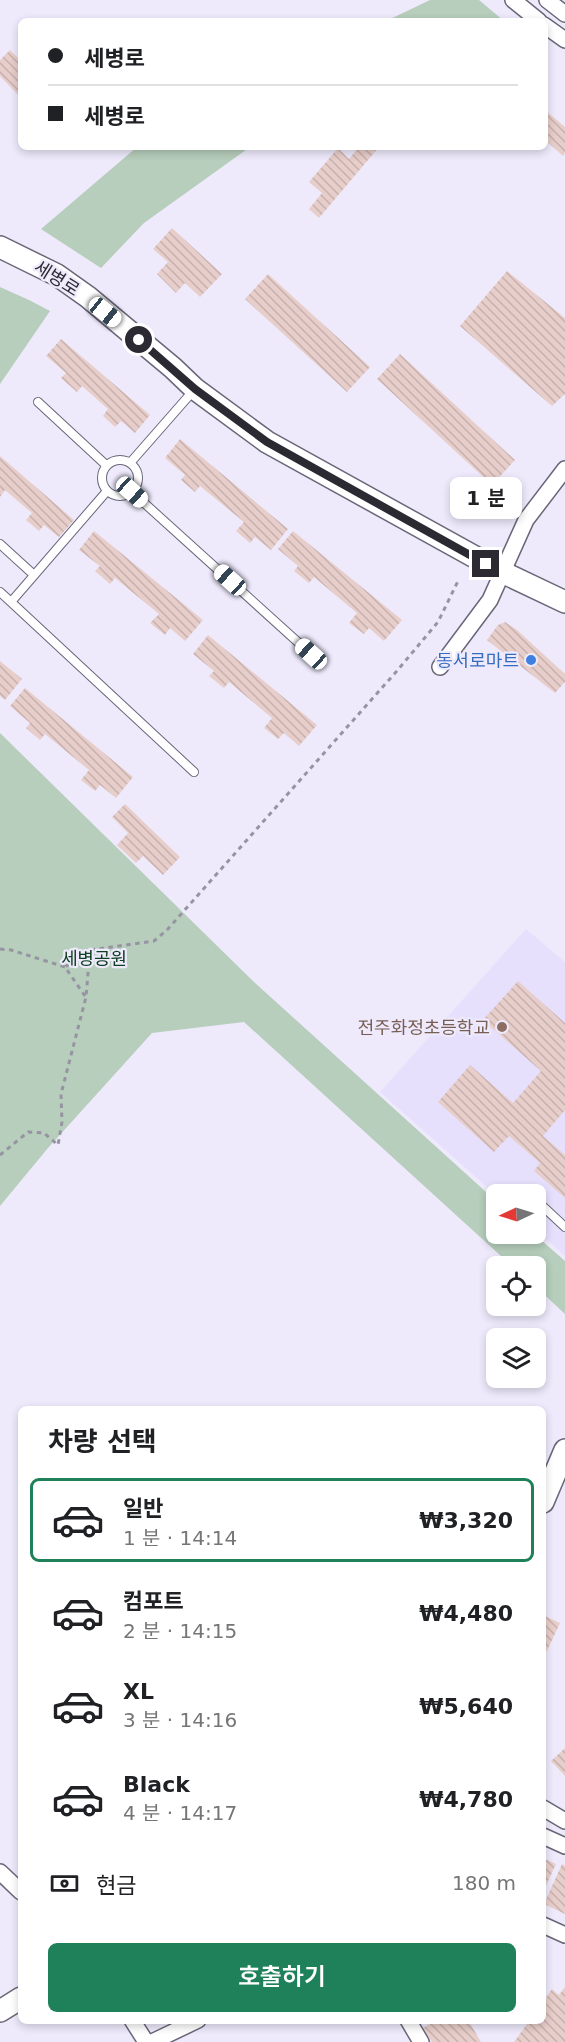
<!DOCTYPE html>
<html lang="ko">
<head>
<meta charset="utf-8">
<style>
  body { margin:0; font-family:"DejaVu Sans","Noto Sans KR",sans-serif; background:#f2f2f2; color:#202124; height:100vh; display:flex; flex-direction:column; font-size:22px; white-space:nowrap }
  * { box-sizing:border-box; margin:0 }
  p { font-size:20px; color:#757577 }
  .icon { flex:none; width:33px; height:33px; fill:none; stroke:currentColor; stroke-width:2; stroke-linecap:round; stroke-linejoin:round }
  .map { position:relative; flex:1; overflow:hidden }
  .details { position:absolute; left:18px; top:1406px; width:528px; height:618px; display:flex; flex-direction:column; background:#fff; border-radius:9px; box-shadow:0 3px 9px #0003 }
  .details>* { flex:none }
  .top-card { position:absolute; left:18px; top:18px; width:530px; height:132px; border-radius:9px; box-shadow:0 3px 9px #0003; display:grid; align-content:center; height:132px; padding:0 30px; background:#fff }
  .needle { width:39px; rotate:266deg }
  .tools { position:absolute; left:486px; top:1184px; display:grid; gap:12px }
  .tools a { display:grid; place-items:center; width:60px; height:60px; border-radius:9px; background:#fff; box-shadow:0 3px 9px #0003; font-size:30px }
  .end { position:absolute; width:27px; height:27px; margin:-14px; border:8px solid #2b2931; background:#fff; box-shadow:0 0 0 3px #fff }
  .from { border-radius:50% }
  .bubble { position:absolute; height:42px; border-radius:9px; background:#fff; box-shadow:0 3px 9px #0003; font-size:20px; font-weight:600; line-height:42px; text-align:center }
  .car { position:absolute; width:18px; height:36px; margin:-18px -9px; border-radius:8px; box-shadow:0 0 4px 2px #0007; background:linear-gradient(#fff 24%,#345 0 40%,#fff 0 76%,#345 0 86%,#fff 0) }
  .top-card b { display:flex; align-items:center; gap:21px; height:57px; font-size:22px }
  .top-card b+b { border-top:2px solid #e0e0e0 }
  .top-card i { width:15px; height:15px; background:#202124 }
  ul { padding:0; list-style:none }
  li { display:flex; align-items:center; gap:18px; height:84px; margin:0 12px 9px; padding:0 18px; border:3px solid transparent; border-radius:9px }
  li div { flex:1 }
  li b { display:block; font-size:22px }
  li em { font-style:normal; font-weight:600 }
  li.on { border-color:#1e815a }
  li>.icon { width:54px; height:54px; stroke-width:1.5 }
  h2 { padding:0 30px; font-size:27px; line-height:72px }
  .pay { display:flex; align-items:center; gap:15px; height:66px; padding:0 30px; font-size:22px }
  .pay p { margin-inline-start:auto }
  .button { display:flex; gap:12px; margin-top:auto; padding:12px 30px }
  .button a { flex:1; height:69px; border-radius:9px; background:#1e815a; color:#fff; font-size:24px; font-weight:600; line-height:69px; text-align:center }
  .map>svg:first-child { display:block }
</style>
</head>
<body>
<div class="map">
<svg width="565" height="2042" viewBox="0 0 565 2042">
  <defs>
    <pattern id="building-back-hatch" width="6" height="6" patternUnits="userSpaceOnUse" patternTransform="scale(1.5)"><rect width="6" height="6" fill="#e8ceca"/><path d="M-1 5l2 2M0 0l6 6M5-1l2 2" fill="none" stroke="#c7b1ae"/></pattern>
  </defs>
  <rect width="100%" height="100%" fill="#eeeafc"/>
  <path fill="#e6e0fd" d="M526,929L565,962V1256L536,1230V1194L496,1195L380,1092Z"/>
  <path fill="#b7cebc" d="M430,0H479L504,21H386Z
    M137,147H250L144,223L101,268L41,229Z
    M0,287L29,300L50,311L0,384Z
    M0,733L254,982L496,1201V1233H533L565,1261V1314L536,1287V1266H512L244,1022L152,1033L48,1148L0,1206Z"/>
  <path fill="url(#building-back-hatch)" d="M10,50L21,61V98L0,76V60Z
    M544,109L565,127V153L563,156L544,139Z
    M359,147H379L319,218L309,209L322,193L309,182L338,148L349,159Z
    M172,228L222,274L200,297L185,283L176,293L157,274L168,262L153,249Z
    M507,271L565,318V394L552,406L460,326Z
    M268,274L370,367L347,392L245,299Z
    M61,339L150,415L135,433L121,421L115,427L103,416L108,409L82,386L77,392L61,378L66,373L46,356Z
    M400,354L515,460L492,485L377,379Z
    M180,439L288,529L271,550L255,537L250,543L236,531L244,522L200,486L195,492L181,480L185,475L165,458Z
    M0,456L74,520L59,537L44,525L39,531L26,520L32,513L5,490L0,497Z
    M94,531L203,620L185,641L170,628L165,635L150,623L159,614L115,578L110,584L95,571L100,566L79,550Z
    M293,531L402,620L384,641L369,628L364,634L349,623L357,613L314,577L309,583L294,571L298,566L278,549Z
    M505,622L517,630L565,674V682L555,693L487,640L498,625Z
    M208,635L317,725L299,746L284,733L278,739L264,728L272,718L229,682L224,688L209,676L214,671L193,654Z
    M0,661L22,679L5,700L0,696Z
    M25,688L133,777L116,798L100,785L95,791L81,780L89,770L45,734L40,740L26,728L30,723L10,706Z
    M125,804L180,857L163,875L143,856L136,863L117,845L128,833L112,817Z
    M518,981L565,1023V1110L543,1136L565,1155V1198L534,1171L540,1163L509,1136L494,1152L438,1102L470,1065L513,1103L541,1071L483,1020Z
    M543,1615L560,1623L543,1659Z
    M565,1748V1776L551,1761Z
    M543,1858L556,1864L543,1892Z
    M562,1864L565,1866V1914L544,1904Z
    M565,1987V2042H514L530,2020H543V2002L552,1989L559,1995Z
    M436,2020H468L481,2042H432L423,2028Z"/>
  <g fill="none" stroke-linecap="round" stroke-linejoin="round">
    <defs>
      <path id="lane" d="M38,402L106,465
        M102 478a18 18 0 1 1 36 0a18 18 0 1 1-36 0Z
        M130,463L194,390
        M107,491L11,602L194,772
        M132,492L311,654
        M0,544L34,575
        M0,592L11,602
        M536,1200L565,1227"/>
      <path id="street" d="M513,0L539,21
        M547,0L565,14
        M544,25L565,40
        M440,667L490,600L526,520L565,469
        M543,1808L565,1821
        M543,1836L565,1846
        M0,1872L21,1892
        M543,1925L565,1935
        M132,2020L146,2042
        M408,2020L421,2042
        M152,2042L198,2020"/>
      <path id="secondary" d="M0,247L57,275L88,297L173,368L195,389L267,442L502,572L565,602
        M543,1502L565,1450
        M0,2011L21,1998"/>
    </defs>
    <use href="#lane" stroke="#696678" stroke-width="10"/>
    <use href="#street" stroke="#696678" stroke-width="18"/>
    <use href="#secondary" stroke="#696678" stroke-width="24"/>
    <path stroke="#9794a2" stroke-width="3" stroke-dasharray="4.5 4.5" stroke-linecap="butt" d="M0,949L11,950L65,967
      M85,996L65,967L90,950
      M0,1155L28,1132L44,1133L58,1145L62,1122L61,1094L86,997L90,950L154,941L167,930L396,672L438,622L459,579"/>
    <use href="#lane" stroke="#fff" stroke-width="8"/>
    <use href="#street" stroke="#fff" stroke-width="15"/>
    <use href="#secondary" stroke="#fff" stroke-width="21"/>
  </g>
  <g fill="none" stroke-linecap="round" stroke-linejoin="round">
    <path stroke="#2b2931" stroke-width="8" d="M139,340L195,389L267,442L486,564"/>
  </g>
  <circle fill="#3f7fe0" stroke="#eeeafc" stroke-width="2" cx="531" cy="660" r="6"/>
  <circle fill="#8d6e63" stroke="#eeeafc" stroke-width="2" cx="502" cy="1027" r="6"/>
  <g text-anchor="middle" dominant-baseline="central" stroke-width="4.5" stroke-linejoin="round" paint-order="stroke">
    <g font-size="18" fill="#2b2931" stroke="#eeeafc">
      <text transform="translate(57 278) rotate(32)">세병로</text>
    </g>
    <g font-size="18" fill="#366cbe" stroke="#eeeafc" text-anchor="end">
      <text x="519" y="660">동서로마트</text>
    </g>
    <g font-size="18" fill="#0d401f" stroke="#eeeafc">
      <text x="94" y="958">세병공원</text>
    </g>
    <g font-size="18" fill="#785e54" stroke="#eeeafc" text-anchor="end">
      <text x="490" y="1027">전주화정초등학교</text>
    </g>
  </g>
</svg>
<div class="tools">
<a><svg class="needle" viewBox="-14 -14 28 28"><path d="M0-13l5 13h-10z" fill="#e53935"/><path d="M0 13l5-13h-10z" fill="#757577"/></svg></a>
<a><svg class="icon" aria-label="locate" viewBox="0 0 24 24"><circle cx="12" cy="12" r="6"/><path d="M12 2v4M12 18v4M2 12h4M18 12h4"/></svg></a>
<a><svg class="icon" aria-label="layers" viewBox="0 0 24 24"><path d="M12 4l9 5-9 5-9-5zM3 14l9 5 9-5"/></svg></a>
</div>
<i class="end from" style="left:139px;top:340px"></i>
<i class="end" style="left:486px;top:564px"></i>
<div class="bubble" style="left:450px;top:477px;width:72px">1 분</div>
<i class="car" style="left:105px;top:312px;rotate:129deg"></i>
<i class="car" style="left:132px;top:492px;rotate:132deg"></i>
<i class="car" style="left:230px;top:580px;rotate:312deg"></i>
<i class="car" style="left:311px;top:654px;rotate:312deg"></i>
<div class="top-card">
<b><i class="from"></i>세병로</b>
<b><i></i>세병로</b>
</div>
<section class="details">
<h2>차량 선택</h2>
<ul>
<li class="on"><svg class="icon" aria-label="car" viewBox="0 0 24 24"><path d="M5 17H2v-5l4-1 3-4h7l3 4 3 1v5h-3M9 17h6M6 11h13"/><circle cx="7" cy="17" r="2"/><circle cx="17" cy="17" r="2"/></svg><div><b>일반</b><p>1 분 · 14:14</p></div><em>₩3,320</em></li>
<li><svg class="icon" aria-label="car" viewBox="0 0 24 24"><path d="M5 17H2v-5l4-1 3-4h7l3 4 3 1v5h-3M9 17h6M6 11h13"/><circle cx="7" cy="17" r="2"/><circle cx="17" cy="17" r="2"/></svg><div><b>컴포트</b><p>2 분 · 14:15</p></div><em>₩4,480</em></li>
<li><svg class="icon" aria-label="car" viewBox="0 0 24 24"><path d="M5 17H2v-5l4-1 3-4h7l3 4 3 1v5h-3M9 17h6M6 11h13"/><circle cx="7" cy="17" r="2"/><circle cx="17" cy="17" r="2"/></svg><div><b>XL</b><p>3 분 · 14:16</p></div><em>₩5,640</em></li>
<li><svg class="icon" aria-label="car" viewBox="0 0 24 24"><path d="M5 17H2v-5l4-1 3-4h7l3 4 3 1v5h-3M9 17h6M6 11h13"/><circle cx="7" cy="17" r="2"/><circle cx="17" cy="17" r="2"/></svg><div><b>Black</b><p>4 분 · 14:17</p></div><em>₩4,780</em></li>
</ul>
<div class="pay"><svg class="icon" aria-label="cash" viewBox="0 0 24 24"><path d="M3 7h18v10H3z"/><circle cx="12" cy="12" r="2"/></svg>현금<p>180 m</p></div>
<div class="button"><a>호출하기</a></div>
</section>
</div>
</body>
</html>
